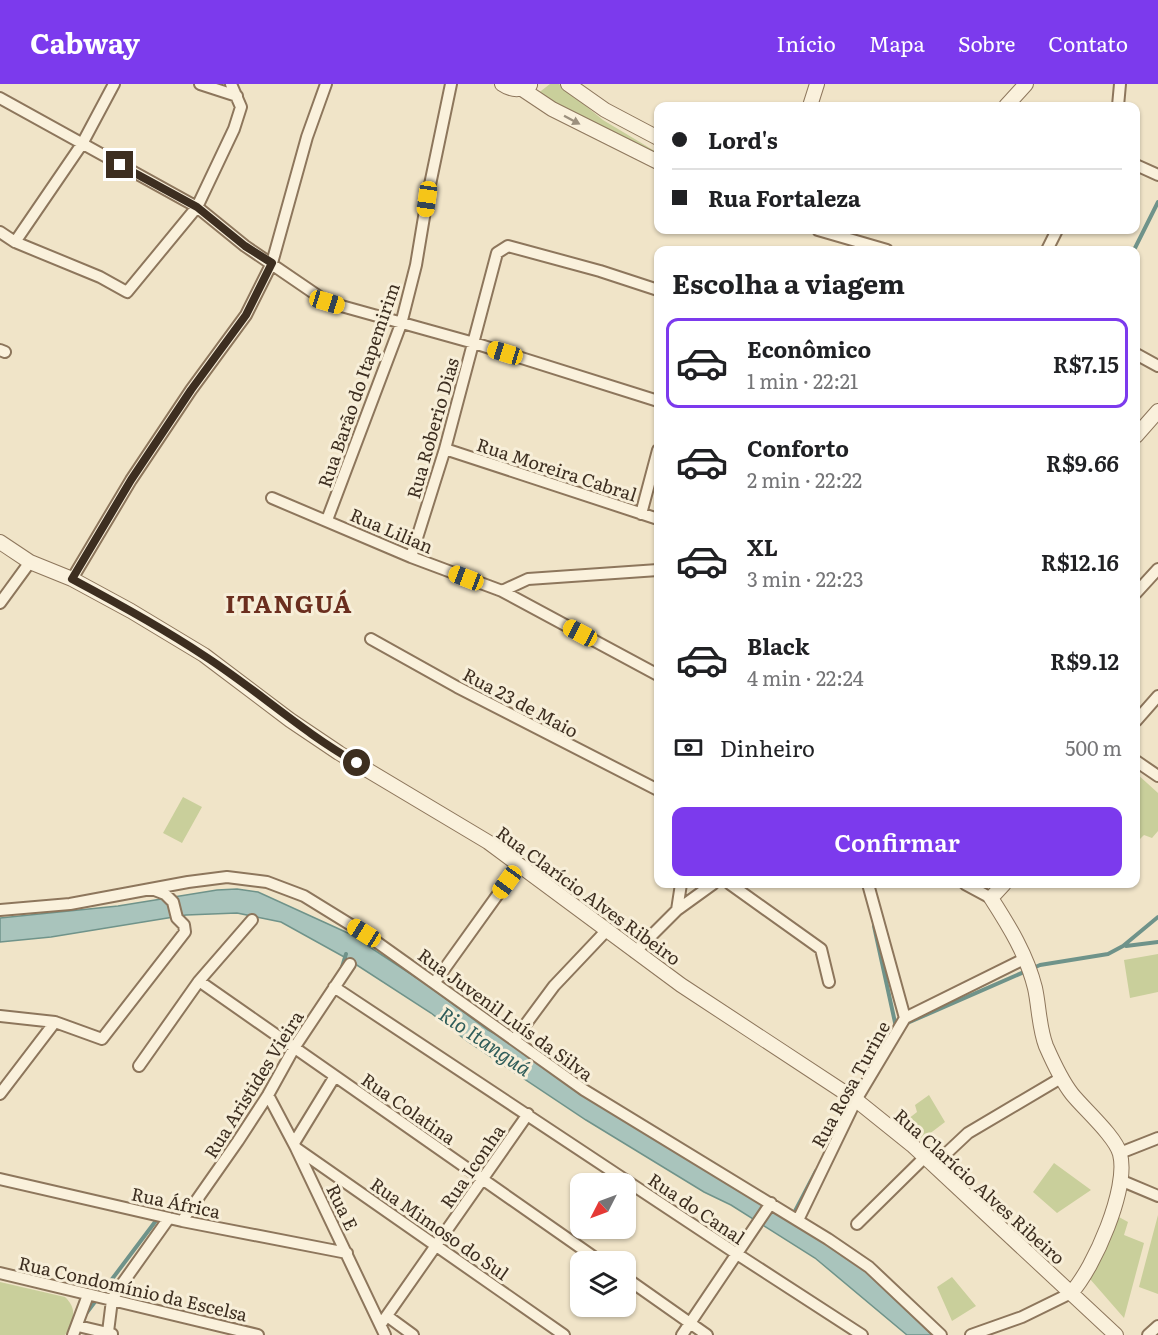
<!DOCTYPE html>
<html lang="pt">
<head>
<meta charset="utf-8">
<style>
  body { margin:0; font-family:Literata,serif; background:#f6f6f6; color:#202124; height:100vh; display:flex; flex-direction:column; font-size:22px; white-space:nowrap }
  * { box-sizing:border-box; margin:0 }
  p { font-size:20px; color:#757577 }
  .icon { flex:none; width:33px; height:33px; fill:none; stroke:currentColor; stroke-width:2; stroke-linecap:round; stroke-linejoin:round }
  .map { position:relative; flex:1; overflow:hidden }
  .panel { position:absolute; left:654px; top:162px; width:486px; height:642px; display:flex; flex-direction:column; background:#fff; border-radius:12px; box-shadow:0 2px 4px #0004 }
  .panel>* { flex:none }
  .top-card { position:absolute; left:654px; top:18px; width:486px; height:132px; border-radius:12px; box-shadow:0 2px 4px #0004; display:grid; align-content:center; height:132px; padding:0 18px; background:#fff }
  .needle { width:39px; rotate:228deg }
  .buttons { position:absolute; left:570px; top:1089px; display:grid; gap:12px }
  .buttons a { display:grid; place-items:center; width:66px; height:66px; border-radius:12px; background:#fff; box-shadow:0 2px 4px #0004; font-size:30px }
  .end { position:absolute; width:27px; height:27px; margin:-14px; border:8px solid #3d2e20; background:#fff; box-shadow:0 0 0 3px #fff }
  .from { border-radius:50% }
  .car { position:absolute; width:18px; height:36px; margin:-18px -9px; border-radius:8px; box-shadow:0 0 4px 2px #0007; background:linear-gradient(#f5c518 24%,#345 0 40%,#f5c518 0 76%,#345 0 86%,#f5c518 0) }
  .top-card b { display:flex; align-items:center; gap:21px; height:57px; font-size:22px }
  .top-card b+b { border-top:2px solid #e0e0e0 }
  .top-card i { width:15px; height:15px; background:#202124 }
  ul { padding:0; list-style:none }
  li { display:flex; align-items:center; gap:18px; height:90px; margin:0 12px 9px; padding:0 6px; border:3px solid transparent; border-radius:12px }
  li div { flex:1 }
  li b { display:block; font-size:22px }
  li em { font-style:normal; font-weight:600 }
  li.selected { border-color:#7c3aed }
  li>.icon { width:54px; height:54px; stroke-width:1.5 }
  h2 { padding:0 18px; font-size:27px; line-height:72px }
  .pay { display:flex; align-items:center; gap:15px; height:66px; padding:0 18px; font-size:22px }
  .pay p { margin-inline-start:auto }
  .button { display:flex; gap:12px; margin-top:auto; padding:12px 18px }
  .button a { flex:1; height:69px; border-radius:12px; background:#7c3aed; color:#fff; font-size:24px; font-weight:600; line-height:69px; text-align:center }
  header { display:flex; align-items:center; gap:36px; box-sizing:border-box; height:84px; padding:0 30px; background:#7c3aed; color:#fff }
  header strong { font-size:28px }
  nav { display:flex; gap:33px; margin-inline-start:auto; font-size:21px }
  .map>svg:first-child { display:block }
</style>
</head>
<body>
<header>
<strong>Cabway</strong>
<nav><a>Início</a><a>Mapa</a><a>Sobre</a><a>Contato</a></nav>
</header>
<div class="map">
<svg width="1158" height="1251" viewBox="0 0 1158 1251">
  <rect width="100%" height="100%" fill="#f0e4c8"/>
  <path fill="#c9cf9b" d="M550,0H559L603,36L658,69V74L537,10Z
    M1136,689L1158,709V747L1152,754L1144,751L1136,759Z
    M183,713L202,723L182,759L163,749Z
    M1158,870V908L1130,914L1124,876Z
    M929,1011L945,1038L920,1057L903,1039L917,1028L915,1021Z
    M1054,1079L1091,1106L1057,1129L1033,1108Z
    M1158,1131V1210L1139,1203Z
    M1117,1132L1128,1138L1124,1151L1144,1159L1124,1234L1090,1195Z
    M952,1193L976,1222L952,1237L937,1203Z
    M0,1198L65,1213C78,1225 74,1238 65,1251H0Z"/>
  <path fill="#a9c4bc" stroke="#6f938a" stroke-width="1.5" d="M237,805L258,808L350,850L423,898L488,946L520,963L859,1177L903,1218L932,1251H907L815,1174L731,1121L704,1108L586,1036L467,957L431,929L346,874L281,838L237,829L186,831L51,853L0,858V834L118,822L217,806Z"/>
  <g fill="none" stroke-linecap="round" stroke-linejoin="round">
    <path stroke="#6f938a" stroke-width="4" d="M1134,166L1158,118
      M874,842L896,943
      M1126,862L1158,858
      M341,886L346,870
      M905,940L1040,881L1108,870L1123,862L1158,833
      M793,1131L816,1087
      M85,1231L158,1134"/>
    <defs>
      <path id="minor" d="M200,0L237,12
        M0,14L197,123L245,162L327,218L474,259L658,317
        M1118,22L1120,0
        M1136,81L1158,91
        M818,146L887,166
        M0,148L15,158L100,193L127,208L197,123L234,45L241,23L231,0
        M15,158L82,60L114,0
        M1047,166L1057,146
        M0,266L5,268
        M1136,270L1158,282
        M445,365L658,435
        M272,414L411,473L502,507L658,591
        M641,430L658,366
        M327,436L401,240L416,181L427,115L451,0
        M411,473L445,365L497,169L508,162L600,187L658,206
        M72,495L131,396L191,306L246,231L272,179L307,53L326,0
        M502,507L528,495L658,486
        M1136,509L1158,485
        M0,519L30,478
        M371,555L457,603L658,706
        M1136,637L1158,612
        M1136,677L1158,692
        M730,800L821,865L829,898
        M868,800L905,934
        M965,800L991,814
        M0,826L70,820L188,798L227,793L267,798L304,812L364,849L584,1006L828,1155L869,1183L941,1251
        M677,826L681,800
        M635,868L677,826L713,800
        M199,897L601,1178
        M435,898L519,781
        M334,903L737,1170L862,1251
        M0,932L55,938L102,955L185,848L184,841L177,834L173,818L165,810L152,805
        M514,956L554,902L607,846
        M139,982L199,897L252,836
        M0,1010L55,938
        M268,1011L296,1064L385,1251
        M294,1059L335,992
        M296,1064L564,1251
        M1120,1069L1158,1054
        M934,1081L968,1049L1061,994
        M0,1095L182,1137L347,1169
        M1120,1096L1158,1112
        M798,1136L856,1016L905,934L1024,875
        M182,1137L238,1057L268,1011L294,964L350,880
        M857,1140L925,1073
        M0,1189L258,1251
        M626,1194L707,1251
        M387,1232L413,1251
        M381,1240L528,1030
        M78,1242L112,1250
        M73,1251L88,1211
        M111,1251L108,1248L112,1216L117,1207L169,1134
        M682,1251L771,1119
        M971,1251L1022,1233L1071,1209
        M1148,1251L1158,1242"/>
      <path id="tertiary" d="M502,0C512,7 520,7 530,1
        M568,0L605,26L658,54
        M522,5L552,25L658,78
        M810,22L817,0
        M1006,22L1026,0
        M1136,352L1158,327
        M0,458L30,478L72,495L131,527L204,571L290,636L339,669L488,758L681,901L856,1016L912,1061L1116,1251
        M1004,800L991,814C1009,842 1027,871 1035,904C1039,922 1039,944 1046,962C1053,978 1061,996 1072,1010C1084,1025 1116,1053 1120,1070C1129,1104 1094,1184 1071,1209"/>
    </defs>
    <use href="#minor" stroke="#8d765c" stroke-width="14"/>
    <use href="#tertiary" stroke="#8d765c" stroke-width="16"/>
    <use href="#minor" stroke="#faf1dc" stroke-width="10"/>
    <use href="#tertiary" stroke="#faf1dc" stroke-width="14"/>
  </g>
  <defs><path id="oneway-solid" d="M-6-.8H1V-3.2L6.5 0L1 3.2V.8H-6Z" transform="scale(1.5)"/></defs>
  <use fill="#9c907e" href="#oneway-solid" transform="translate(572 36) rotate(28)"/>
  <g fill="none" stroke-linecap="round" stroke-linejoin="round">
    <path stroke="#3d2e20" stroke-width="8" d="M120,81L197,123L245,162L272,179L246,231L191,306L131,396L72,495C117,519 161,543 203,571C256,605 302,648 357,679"/>
  </g>
  <g text-anchor="middle" dominant-baseline="central" stroke-width="6" stroke-linejoin="round" paint-order="stroke">
    <g font-size="18" fill="#3d2e20" stroke="#f7eed8">
      <text transform="translate(358 301) rotate(-71)">Rua Barão do Itapemirim</text>
      <text transform="translate(432 344) rotate(-74)">Rua Roberio Dias</text>
      <text transform="translate(557 385) rotate(18)">Rua Moreira Cabral</text>
      <text transform="translate(392 446) rotate(23)">Rua Lilian</text>
      <text transform="translate(521 618) rotate(28)">Rua 23 de Maio</text>
      <text transform="translate(589 811) rotate(36)">Rua Clarício Alves Ribeiro</text>
      <text transform="translate(506 930) rotate(36)">Rua Juvenil Luís da Silva</text>
      <text transform="translate(253 1000) rotate(-58)">Rua Aristides Vieira</text>
      <text transform="translate(850 1000) rotate(-61)">Rua Rosa Turine</text>
      <text transform="translate(409 1024) rotate(35)">Rua Colatina</text>
      <text transform="translate(472 1082) rotate(-55)">Rua Iconha</text>
      <text transform="translate(980 1102) rotate(42)">Rua Clarício Alves Ribeiro</text>
      <text transform="translate(176 1118) rotate(12)">Rua África</text>
      <text transform="translate(343 1123) rotate(64)">Rua E</text>
      <text transform="translate(697 1124) rotate(34)">Rua do Canal</text>
      <text transform="translate(440 1144) rotate(35)">Rua Mimoso do Sul</text>
      <text transform="translate(133 1204) rotate(13)">Rua Condomínio da Escelsa</text>
    </g>
    <g font-size="20" font-style="italic" fill="#2f5d5a" stroke="#f7eed8">
      <text transform="translate(486 956) rotate(34)">Rio Itanguá</text>
    </g>
    <g font-size="24" font-weight="bold" letter-spacing="1.5" fill="#6b2e1e" stroke="#f7eed8">
      <text x="289" y="518">ITANGUÁ</text>
    </g>
  </g>
</svg>
<div class="buttons">
<a><svg class="needle" viewBox="-14 -14 28 28"><path d="M0-13l5 13h-10z" fill="#e53935"/><path d="M0 13l5-13h-10z" fill="#757577"/></svg></a>
<a><svg class="icon" aria-label="layers" viewBox="0 0 24 24"><path d="M12 4l9 5-9 5-9-5zM3 14l9 5 9-5"/></svg></a>
</div>
<i class="end from" style="left:357px;top:679px"></i>
<i class="end" style="left:120px;top:81px"></i>
<i class="car" style="left:427px;top:115px;rotate:188deg"></i>
<i class="car" style="left:327px;top:218px;rotate:107deg"></i>
<i class="car" style="left:505px;top:269px;rotate:287deg"></i>
<i class="car" style="left:466px;top:494px;rotate:291deg"></i>
<i class="car" style="left:580px;top:549px;rotate:298deg"></i>
<i class="car" style="left:507px;top:798px;rotate:216deg"></i>
<i class="car" style="left:364px;top:849px;rotate:302deg"></i>
<div class="top-card">
<b><i class="from"></i>Lord's</b>
<b><i></i>Rua Fortaleza</b>
</div>
<section class="panel">
<h2>Escolha a viagem</h2>
<ul>
<li class="selected"><svg class="icon" aria-label="car" viewBox="0 0 24 24"><path d="M5 17H2v-5l4-1 3-4h7l3 4 3 1v5h-3M9 17h6M6 11h13"/><circle cx="7" cy="17" r="2"/><circle cx="17" cy="17" r="2"/></svg><div><b>Econômico</b><p>1 min · 22:21</p></div><em>R$7.15</em></li>
<li><svg class="icon" aria-label="car" viewBox="0 0 24 24"><path d="M5 17H2v-5l4-1 3-4h7l3 4 3 1v5h-3M9 17h6M6 11h13"/><circle cx="7" cy="17" r="2"/><circle cx="17" cy="17" r="2"/></svg><div><b>Conforto</b><p>2 min · 22:22</p></div><em>R$9.66</em></li>
<li><svg class="icon" aria-label="car" viewBox="0 0 24 24"><path d="M5 17H2v-5l4-1 3-4h7l3 4 3 1v5h-3M9 17h6M6 11h13"/><circle cx="7" cy="17" r="2"/><circle cx="17" cy="17" r="2"/></svg><div><b>XL</b><p>3 min · 22:23</p></div><em>R$12.16</em></li>
<li><svg class="icon" aria-label="car" viewBox="0 0 24 24"><path d="M5 17H2v-5l4-1 3-4h7l3 4 3 1v5h-3M9 17h6M6 11h13"/><circle cx="7" cy="17" r="2"/><circle cx="17" cy="17" r="2"/></svg><div><b>Black</b><p>4 min · 22:24</p></div><em>R$9.12</em></li>
</ul>
<div class="pay"><svg class="icon" aria-label="cash" viewBox="0 0 24 24"><path d="M3 7h18v10H3z"/><circle cx="12" cy="12" r="2"/></svg>Dinheiro<p>500 m</p></div>
<div class="button"><a>Confirmar</a></div>
</section>
</div>
</body>
</html>
